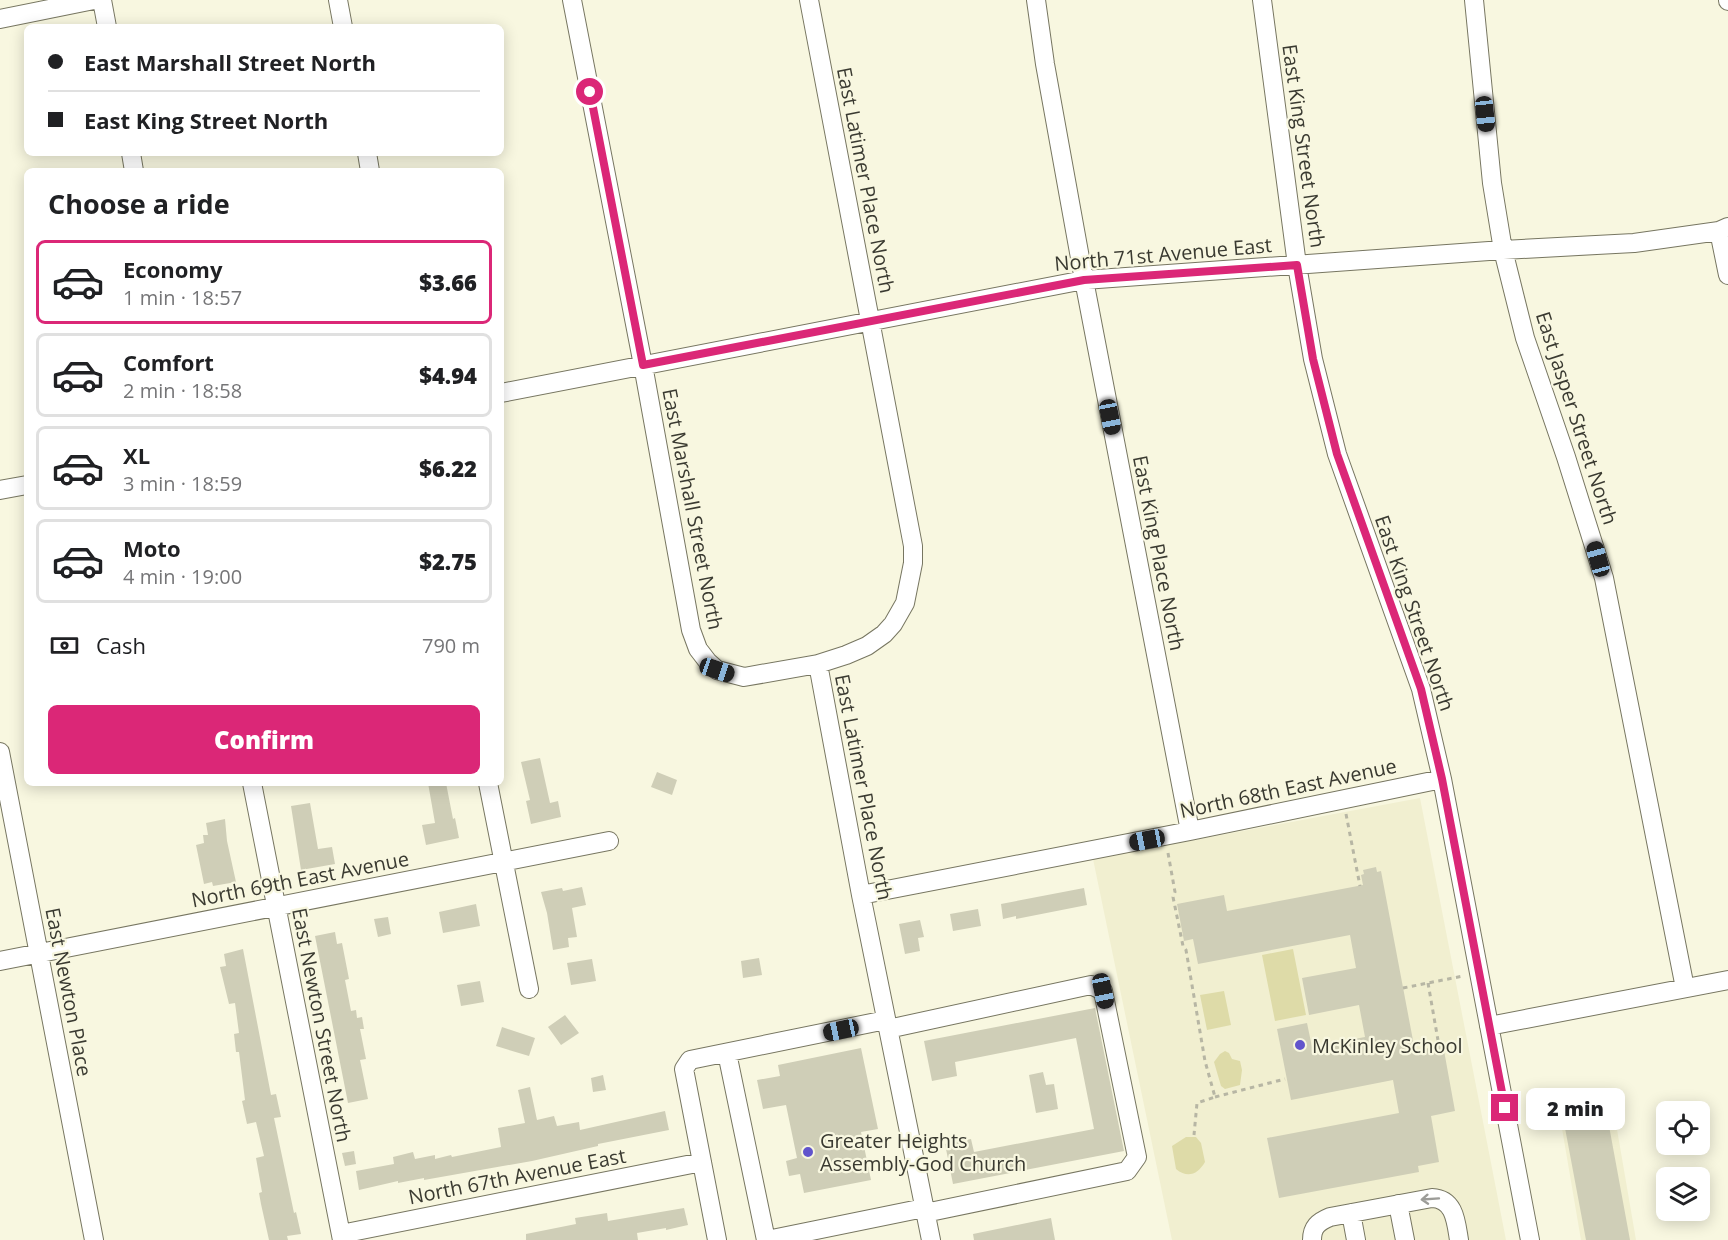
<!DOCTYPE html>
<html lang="en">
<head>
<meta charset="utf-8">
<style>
  body { margin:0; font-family:"Open Sans",sans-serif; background:#f2f2f2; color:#202124; height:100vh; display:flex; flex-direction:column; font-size:22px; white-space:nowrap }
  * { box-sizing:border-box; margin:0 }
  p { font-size:20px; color:#757577 }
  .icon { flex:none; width:33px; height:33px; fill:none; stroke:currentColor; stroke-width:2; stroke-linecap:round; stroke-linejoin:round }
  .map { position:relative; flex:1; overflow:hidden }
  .details { position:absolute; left:24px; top:168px; width:480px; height:618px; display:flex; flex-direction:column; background:#fff; border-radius:9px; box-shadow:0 3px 15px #0003 }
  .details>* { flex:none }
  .top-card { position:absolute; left:24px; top:24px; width:480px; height:132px; border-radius:9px; box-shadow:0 3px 15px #0003; display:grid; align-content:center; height:132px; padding:0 24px; background:#fff }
  .buttons { position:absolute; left:1656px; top:1101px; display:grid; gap:12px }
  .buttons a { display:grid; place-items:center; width:54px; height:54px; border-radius:9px; background:#fff; box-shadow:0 3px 15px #0003; font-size:30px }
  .end { position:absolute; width:27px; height:27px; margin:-14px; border:8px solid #db2777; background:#fff; box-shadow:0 0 0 3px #fff }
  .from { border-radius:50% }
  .bubble { position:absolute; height:42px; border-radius:9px; background:#fff; box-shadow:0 3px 15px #0003; font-size:20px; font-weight:800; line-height:42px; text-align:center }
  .car { position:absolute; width:18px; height:36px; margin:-18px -9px; border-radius:8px; box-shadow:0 0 4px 2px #0007; background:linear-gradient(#222 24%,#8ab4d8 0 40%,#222 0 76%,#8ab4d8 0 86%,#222 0) }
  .top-card b { display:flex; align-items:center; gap:21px; height:57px; font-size:22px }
  .top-card b+b { border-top:2px solid #e0e0e0 }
  .top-card i { width:15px; height:15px; background:#202124 }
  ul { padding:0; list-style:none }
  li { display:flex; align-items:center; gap:18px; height:84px; margin:0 12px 9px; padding:0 12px; border:3px solid #e0e0e0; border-radius:9px }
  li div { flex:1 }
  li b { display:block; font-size:22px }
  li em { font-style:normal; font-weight:800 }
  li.active { border-color:#db2777 }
  li>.icon { width:54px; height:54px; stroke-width:1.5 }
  h2 { padding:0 24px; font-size:27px; line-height:72px }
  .pay { display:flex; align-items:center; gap:15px; height:66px; padding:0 24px; font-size:22px }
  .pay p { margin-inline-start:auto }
  .button { display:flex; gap:12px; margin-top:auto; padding:12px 24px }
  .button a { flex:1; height:69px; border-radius:9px; background:#db2777; color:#fff; font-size:24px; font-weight:800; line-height:69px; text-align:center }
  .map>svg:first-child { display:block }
</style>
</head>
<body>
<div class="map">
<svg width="1728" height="1240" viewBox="0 0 1728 1240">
  <rect width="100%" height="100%" fill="#f8f7e0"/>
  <path fill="#f1efd0" d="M1420,798L1506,1240H1172L1093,859Z
    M1613,1106L1636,1240H1581L1559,1111Z"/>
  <path fill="#dedba8" d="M1293,949L1306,1015L1275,1021L1262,955Z
    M1224,991L1231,1025L1207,1030L1200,995Z
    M1225,1051L1229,1053L1232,1059L1240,1061L1242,1070L1240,1085L1225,1089L1221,1086L1214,1062L1220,1054Z
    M1186,1137H1196L1201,1143L1205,1162C1198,1174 1188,1179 1176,1169L1172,1146Z"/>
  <path fill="#cfceb7" d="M540,758L550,803L558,801L561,817L531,824L526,801L530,800L521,762Z
    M657,772L677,780L672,795L651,787Z
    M428,783H446L453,819L455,818L459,838L426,845L422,825L435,823Z
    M310,803L318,849L332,847L335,864L301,870L291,806Z
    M225,819L227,841L236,882L213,886L212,882L204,884L196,845L204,843L203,835H208L206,823Z
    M1376,867L1377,872L1381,871L1415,1051L1443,1045L1455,1111L1431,1116L1439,1162L1418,1166L1419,1172L1279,1198L1267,1138L1399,1113L1393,1080L1291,1100L1277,1029L1307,1023L1312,1047L1365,1037L1359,1005L1309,1015L1302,978L1356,968L1350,935L1198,964L1193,939L1184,941L1177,904L1224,895L1227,911L1363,885L1361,875L1364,874L1363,870Z
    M582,887L586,905L572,908L577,937L568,938L569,947L553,950L547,913L541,892L562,888L563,891Z
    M1084,888L1087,905L1016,919V916L1003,919L1001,904Z
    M476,904L480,926L443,933L439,912Z
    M978,909L981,926L953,931L950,914Z
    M388,917L391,934L378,937L374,919Z
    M920,920L924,937L918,938L920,951L905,954L899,924Z
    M335,932L337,944L342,943L349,979L345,980L351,1011L356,1010L357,1018L362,1017L364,1029H360L366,1059L360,1060L368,1099L348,1103L315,936Z
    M243,949L271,1095L276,1094L281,1117L274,1118L294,1213L296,1212L301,1234L287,1236L288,1240H269L261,1204L259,1193L262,1192L256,1158L264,1156L256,1122L247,1124L242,1101L245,1100L239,1052H236L234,1034L239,1033L235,1003L229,1004L220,967L226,966L224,954Z
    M759,958L762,975L743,978L741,961Z
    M592,959L596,981L571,985L567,963Z
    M480,981L484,1002L461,1006L457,985Z
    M1095,1008L1124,1151L953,1184L945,1144L971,1139L974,1152L1094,1129L1076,1038L955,1062L957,1076L932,1081L924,1041Z
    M565,1015L579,1033L561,1045L548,1027Z
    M502,1027L535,1038L529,1056L496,1046Z
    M861,1048L878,1129L861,1132L871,1180L804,1193L800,1174L789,1176L786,1161L797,1158L786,1105L763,1109L757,1080L780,1076L778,1065Z
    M1043,1072L1046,1085L1054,1084L1058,1109L1036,1113L1029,1075Z
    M603,1075L606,1090L593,1092L591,1078Z
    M530,1087L537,1120L554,1116L557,1126L579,1122L580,1130L665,1111L669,1130L598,1144V1146L532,1161L424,1180V1178L398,1183V1181L359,1190L356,1171L394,1164L393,1157L413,1152L415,1159L435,1155V1159L451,1155L452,1157L501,1147L498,1128L525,1123L518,1090Z
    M1605,1104L1630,1240H1586L1562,1112Z
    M354,1151L356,1164L345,1166L342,1153Z
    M684,1208L688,1225L666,1230V1228L637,1233L638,1240H526V1234L576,1224L575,1218L607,1213L608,1221Z
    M1051,1218L1055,1240H974L973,1234Z"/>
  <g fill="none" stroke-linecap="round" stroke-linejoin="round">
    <defs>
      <path id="minor" d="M102,0L107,27
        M338,0L343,27
        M572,0L643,365L691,630L698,649L708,662L717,670L744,677L818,664L846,655L867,646L884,634L893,624L905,603L913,563V546L809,0
        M1036,0L1045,64L1084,280L1190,831
        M1262,0L1297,265L1313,359L1337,454L1421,689L1442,779L1530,1240
        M1474,0L1492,183L1503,250L1525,338L1566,457L1604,578L1685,988
        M1728,0V1
        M0,19L94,0
        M131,153L134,171
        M367,153L370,171
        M1719,231L1728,275
        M501,393L1084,280L1503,250L1634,243L1719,231L1728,227
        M0,490L27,485
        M818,664L861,895L931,1240
        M0,752L94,1240
        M252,783L342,1240
        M488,783L529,989
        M861,895L1190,831L1442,779
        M0,961L609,841
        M1489,1026L1728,980
        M888,1029L1091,985L1103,991L1137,1157L1127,1171L925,1213
        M727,1053L766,1240
        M1398,1204L1405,1240
        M1351,1213L1356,1240
        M341,1234L702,1162
        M717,1240L684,1069L690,1060L886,1020
        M767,1240L924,1208
        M1312,1240C1312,1227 1318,1222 1330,1217L1432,1198C1455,1199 1456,1222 1459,1240"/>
    </defs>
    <use href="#minor" stroke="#777661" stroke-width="20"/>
    <path stroke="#b7b6a4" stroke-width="3" stroke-dasharray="4.5 4.5" stroke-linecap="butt" d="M1346,814L1360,886
      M1168,853L1175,892L1173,897L1183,946L1186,950L1205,1061L1215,1097L1197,1103L1194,1135
      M1428,983L1439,1046
      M1403,988L1463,976
      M1215,1097L1285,1079"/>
    <use href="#minor" stroke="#fff" stroke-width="18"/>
  </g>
  <defs><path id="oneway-shaft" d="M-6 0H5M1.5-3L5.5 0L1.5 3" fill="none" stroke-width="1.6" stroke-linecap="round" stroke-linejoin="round" transform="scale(1.5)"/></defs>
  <use stroke="#9c9c98" href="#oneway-shaft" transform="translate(1430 1199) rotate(176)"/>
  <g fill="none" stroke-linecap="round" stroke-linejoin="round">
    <path stroke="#db2777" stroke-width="8" d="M590,92L643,365L1084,280L1297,265L1313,359L1337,454L1421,689L1442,779L1505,1108"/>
  </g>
  <g fill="#6154cc" stroke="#f8f7e0" stroke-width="2">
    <circle cx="1300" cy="1045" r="6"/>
    <circle cx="808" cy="1152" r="6"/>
  </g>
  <g text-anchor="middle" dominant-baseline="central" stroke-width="4.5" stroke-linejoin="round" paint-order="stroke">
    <g font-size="20" fill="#3a3a31" stroke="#f8f7e0">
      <text transform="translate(1304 146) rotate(82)">East King Street North</text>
      <text transform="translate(866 180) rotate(79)">East Latimer Place North</text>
      <text transform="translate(1163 254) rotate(-5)">North 71st Avenue East</text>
      <text transform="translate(1577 418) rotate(72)">East Jasper Street North</text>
      <text transform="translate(693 509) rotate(79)">East Marshall Street North</text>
      <text transform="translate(1159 553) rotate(79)">East King Place North</text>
      <text transform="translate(1415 613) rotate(71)">East King Street North</text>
      <text transform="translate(864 787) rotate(79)">East Latimer Place North</text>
      <text transform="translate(1288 788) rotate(-12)">North 68th East Avenue</text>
      <text transform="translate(300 879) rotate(-11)">North 69th East Avenue</text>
      <text transform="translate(69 992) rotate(79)">East Newton Place</text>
      <text transform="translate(322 1025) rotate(79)">East Newton Street North</text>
      <text transform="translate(517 1176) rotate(-11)">North 67th Avenue East</text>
    </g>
    <g font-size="20" fill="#3a3a31" stroke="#f8f7e0" text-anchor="start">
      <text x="1312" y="1045">McKinley School</text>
      <text x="820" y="1140">Greater Heights<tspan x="820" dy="23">Assembly-God Church</tspan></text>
    </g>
  </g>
</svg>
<div class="buttons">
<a><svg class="icon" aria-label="locate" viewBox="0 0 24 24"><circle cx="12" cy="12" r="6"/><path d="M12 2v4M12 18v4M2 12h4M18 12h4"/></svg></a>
<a><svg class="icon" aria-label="layers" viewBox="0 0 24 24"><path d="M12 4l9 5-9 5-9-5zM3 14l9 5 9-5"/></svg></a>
</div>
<i class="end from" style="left:590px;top:92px"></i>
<i class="end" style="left:1505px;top:1108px"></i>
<div class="bubble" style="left:1526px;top:1088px;width:99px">2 min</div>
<i class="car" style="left:1485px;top:114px;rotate:174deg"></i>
<i class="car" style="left:1110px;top:417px;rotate:169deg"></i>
<i class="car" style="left:1598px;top:559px;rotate:344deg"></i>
<i class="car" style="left:717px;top:670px;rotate:109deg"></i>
<i class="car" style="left:1147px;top:840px;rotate:259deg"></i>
<i class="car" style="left:1103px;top:991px;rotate:168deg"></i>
<i class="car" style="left:841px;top:1030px;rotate:258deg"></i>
<div class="top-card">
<b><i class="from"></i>East Marshall Street North</b>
<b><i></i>East King Street North</b>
</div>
<section class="details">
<h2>Choose a ride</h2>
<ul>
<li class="active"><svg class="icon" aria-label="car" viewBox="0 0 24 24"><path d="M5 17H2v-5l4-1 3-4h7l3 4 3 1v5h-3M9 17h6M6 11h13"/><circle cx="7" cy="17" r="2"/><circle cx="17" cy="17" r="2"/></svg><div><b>Economy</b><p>1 min · 18:57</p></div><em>$3.66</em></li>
<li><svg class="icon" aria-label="car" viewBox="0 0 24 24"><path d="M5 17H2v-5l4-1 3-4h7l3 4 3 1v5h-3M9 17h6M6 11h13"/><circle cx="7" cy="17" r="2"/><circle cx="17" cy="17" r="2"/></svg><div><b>Comfort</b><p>2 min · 18:58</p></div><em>$4.94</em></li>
<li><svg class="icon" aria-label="car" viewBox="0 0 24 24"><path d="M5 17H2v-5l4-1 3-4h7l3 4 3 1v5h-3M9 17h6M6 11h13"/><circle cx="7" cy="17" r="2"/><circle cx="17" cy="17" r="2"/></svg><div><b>XL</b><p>3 min · 18:59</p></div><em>$6.22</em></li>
<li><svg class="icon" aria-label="car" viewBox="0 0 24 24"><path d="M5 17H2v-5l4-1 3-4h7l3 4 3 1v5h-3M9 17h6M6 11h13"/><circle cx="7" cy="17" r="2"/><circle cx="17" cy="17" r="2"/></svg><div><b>Moto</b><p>4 min · 19:00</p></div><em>$2.75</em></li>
</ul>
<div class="pay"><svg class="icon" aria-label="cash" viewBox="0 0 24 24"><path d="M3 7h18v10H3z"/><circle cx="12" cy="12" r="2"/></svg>Cash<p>790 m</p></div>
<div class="button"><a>Confirm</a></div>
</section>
</div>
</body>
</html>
